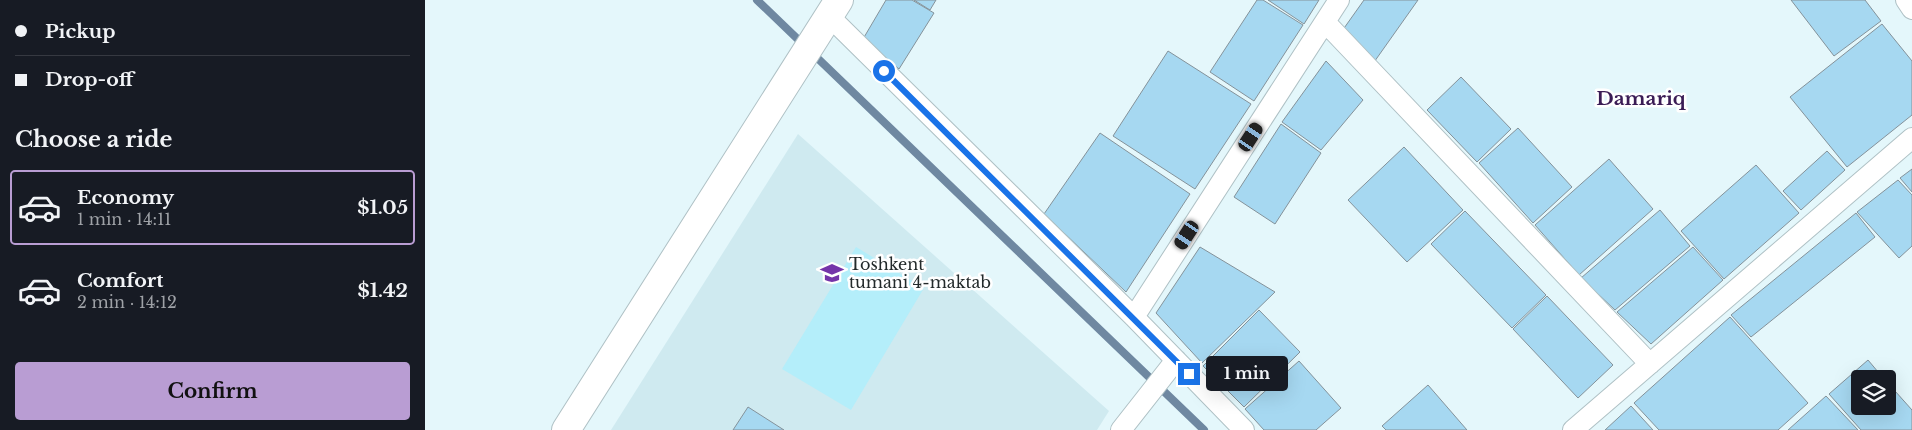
<!DOCTYPE html>
<html lang="en">
<head>
<meta charset="utf-8">
<style>
  body { margin:0; font-family:"Libre Baskerville",serif; background:#242831; color:#f1f3f6; height:100vh; display:flex; flex-direction:column; font-size:19px; white-space:nowrap }
  * { box-sizing:border-box; margin:0 }
  p { font-size:16px; color:#9ea1a6 }
  .icon { flex:none; width:28px; height:28px; fill:none; stroke:currentColor; stroke-width:2; stroke-linecap:round; stroke-linejoin:round }
  .map { position:relative; flex:1; overflow:hidden }
  .side { display:flex; flex-direction:column; background:#171b24; width:425px }
  .side>* { flex:none }
  .hud { display:grid; align-content:center; height:110px; padding:0 15px; background:#171b24 }
  .tools { position:absolute; left:1426px; top:370px; display:grid; gap:10px }
  .tools a { display:grid; place-items:center; width:45px; height:45px; border-radius:5px; background:#171b24; box-shadow:0 5px 20px #0002; font-size:25px }
  .end { position:absolute; width:22px; height:22px; margin:-11px; border:6px solid #1a73e8; background:#fff; box-shadow:0 0 0 2px #fff }
  .from { border-radius:50% }
  .bubble { position:absolute; height:35px; border-radius:5px; background:#171b24; box-shadow:0 5px 20px #0002; font-size:16px; font-weight:800; line-height:35px; text-align:center }
  .car { position:absolute; width:15px; height:30px; margin:-15px -8px; border-radius:6px; box-shadow:0 0 4px 1px #0007; background:linear-gradient(#222 24%,#8ab4d8 0 40%,#222 0 76%,#8ab4d8 0 86%,#222 0) }
  .hud b { display:flex; align-items:center; gap:18px; height:48px; font-size:19px }
  .hud b+b { border-top:1px solid #363941 }
  .hud i { width:12px; height:12px; background:#f1f3f6 }
  ul { padding:0; list-style:none }
  li { display:flex; align-items:center; gap:15px; height:75px; margin:0 10px 8px; padding:0 5px; border:2px solid transparent; border-radius:5px }
  li div { flex:1 }
  li b { display:block; font-size:19px }
  li em { font-style:normal; font-weight:800 }
  li.current { border-color:#b99dd3 }
  li>.icon { width:45px; height:45px; stroke-width:1.5 }
  h2 { padding:0 15px; font-size:22px; line-height:60px }
  .button { display:flex; gap:10px; margin-top:auto; padding:10px 15px }
  .button a { flex:1; height:58px; border-radius:5px; background:#b99dd3; color:#111; font-size:20px; font-weight:800; line-height:58px; text-align:center }
  main { display:flex; flex:1; min-height:0 }
  .map>svg:first-child { display:block }
</style>
</head>
<body>
<main>
<section class="side">
<div class="hud">
<b><i class="from"></i>Pickup</b>
<b><i></i>Drop-off</b>
</div>
<h2>Choose a ride</h2>
<ul>
<li class="current"><svg class="icon" aria-label="car" viewBox="0 0 24 24"><path d="M5 17H2v-5l4-1 3-4h7l3 4 3 1v5h-3M9 17h6M6 11h13"/><circle cx="7" cy="17" r="2"/><circle cx="17" cy="17" r="2"/></svg><div><b>Economy</b><p>1 min · 14:11</p></div><em>$1.05</em></li>
<li><svg class="icon" aria-label="car" viewBox="0 0 24 24"><path d="M5 17H2v-5l4-1 3-4h7l3 4 3 1v5h-3M9 17h6M6 11h13"/><circle cx="7" cy="17" r="2"/><circle cx="17" cy="17" r="2"/></svg><div><b>Comfort</b><p>2 min · 14:12</p></div><em>$1.42</em></li>
</ul>
<div class="button"><a>Confirm</a></div>
</section>
<div class="map">
<svg width="1487" height="430" viewBox="0 0 1487 430">
  <rect width="100%" height="100%" fill="#e4f7fb"/>
  <path fill="#cfeaf0" d="M373,134L684,411L672,430H186Z"/>
  <path fill="#b4eefa" d="M431,247L499,288L426,410L357,369Z"/>
  <g fill="none" stroke-linecap="round" stroke-linejoin="round">
    <path stroke="#6f88a1" stroke-width="8" d="M332,0L779,430"/>
  </g>
  <path fill="#a6d8f1" stroke="#84929a" d="M461,0H487L509,13L474,69L438,39Z
    M489,0H511L505,10Z
    M832,0H838L878,25L829,101L785,72Z
    M843,0H894L879,24Z
    M939,0H993L947,65L917,31Z
    M1366,0H1440L1456,21L1409,56Z
    M1457,24L1487,61V115L1422,167L1365,97Z
    M743,51L826,104L770,189L688,136Z
    M901,61L938,100L896,150L857,122Z
    M1036,77L1086,129L1052,162L1002,110Z
    M856,124L896,153L850,224L809,197Z
    M1093,128L1147,187L1108,223L1054,163Z
    M675,133L765,194L701,292L619,214Z
    M979,147L1038,210L982,262L923,200Z
    M1402,151L1420,170L1376,210L1358,191Z
    M1184,159L1228,209L1154,275L1110,225Z
    M1331,165L1374,213L1299,279L1256,231Z
    M1487,169V192L1475,178Z
    M1473,180L1487,195V246L1474,258L1432,212Z
    M1235,210L1265,246L1190,310L1156,278Z
    M1040,211L1121,295L1087,328L1006,244Z
    M1431,213L1450,237L1326,337L1306,315Z
    M775,247L850,292L777,363L731,313Z
    M1268,247L1298,280L1226,344L1192,312Z
    M1122,296L1188,365L1153,398L1088,329Z
    M834,310L875,352L819,407L778,366Z
    M1305,317L1383,403L1353,430H1234L1209,403Z
    M1443,360L1459,379H1435V406H1462V382L1487,410V430H1436L1404,394Z
    M874,361L916,408L891,430H839L820,409Z
    M1003,385L1042,430H961L957,426Z
    M1401,396L1433,430H1363Z
    M1206,406L1228,430H1180Z
    M323,407L359,430H308Z"/>
  <g fill="none" stroke-linecap="round" stroke-linejoin="round">
    <defs>
      <path id="street" d="M1481,0L1487,9
        M404,16L709,317L819,430
        M900,22L1225,364
        M709,317L914,0
        M696,430L751,360
        M1148,430L1487,138"/>
      <path id="secondary" d="M141,430L414,0"/>
    </defs>
    <use href="#street" stroke="#afc1c5" stroke-width="22"/>
    <use href="#secondary" stroke="#afc1c5" stroke-width="30"/>
    <use href="#street" stroke="#fff" stroke-width="20"/>
    <use href="#secondary" stroke="#fff" stroke-width="28"/>
  </g>
  <g fill="none" stroke-linecap="round" stroke-linejoin="round">
    <path stroke="#1a73e8" stroke-width="6" d="M459,71L764,374"/>
  </g>
  <defs>
    <symbol id="school-bare" viewBox="-9 -9 18 18"><path d="M0-5L7-2L0 1L-7-2ZM-4 1L0 2.5L4 1V4Q0 6-4 4Z" fill="#7434a9" stroke="#fff" stroke-width="2.5" paint-order="stroke"/></symbol>
  </defs>
  <g fill-rule="evenodd">
    <use href="#school-bare" x="391" y="257" width="32" height="32"/>
  </g>
  <g text-anchor="middle" dominant-baseline="central" stroke-width="5" stroke-linejoin="round" paint-order="stroke">
    <g font-size="16" fill="#232a2b" stroke="#fff" text-anchor="start">
      <text x="424" y="264">Toshkent<tspan x="424" dy="18">tumani 4-maktab</tspan></text>
    </g>
    <g font-size="19" font-weight="bold" fill="#3a1c55" stroke="#fff">
      <text x="1216" y="98">Damariq</text>
    </g>
  </g>
</svg>
<div class="tools">
<a><svg class="icon" aria-label="layers" viewBox="0 0 24 24"><path d="M12 4l9 5-9 5-9-5zM3 14l9 5 9-5"/></svg></a>
</div>
<i class="end from" style="left:459px;top:71px"></i>
<i class="end" style="left:764px;top:374px"></i>
<div class="bubble" style="left:781px;top:356px;width:82px">1 min</div>
<i class="car" style="left:826px;top:137px;rotate:33deg"></i>
<i class="car" style="left:762px;top:235px;rotate:213deg"></i>
</div>
</main>
</body>
</html>
